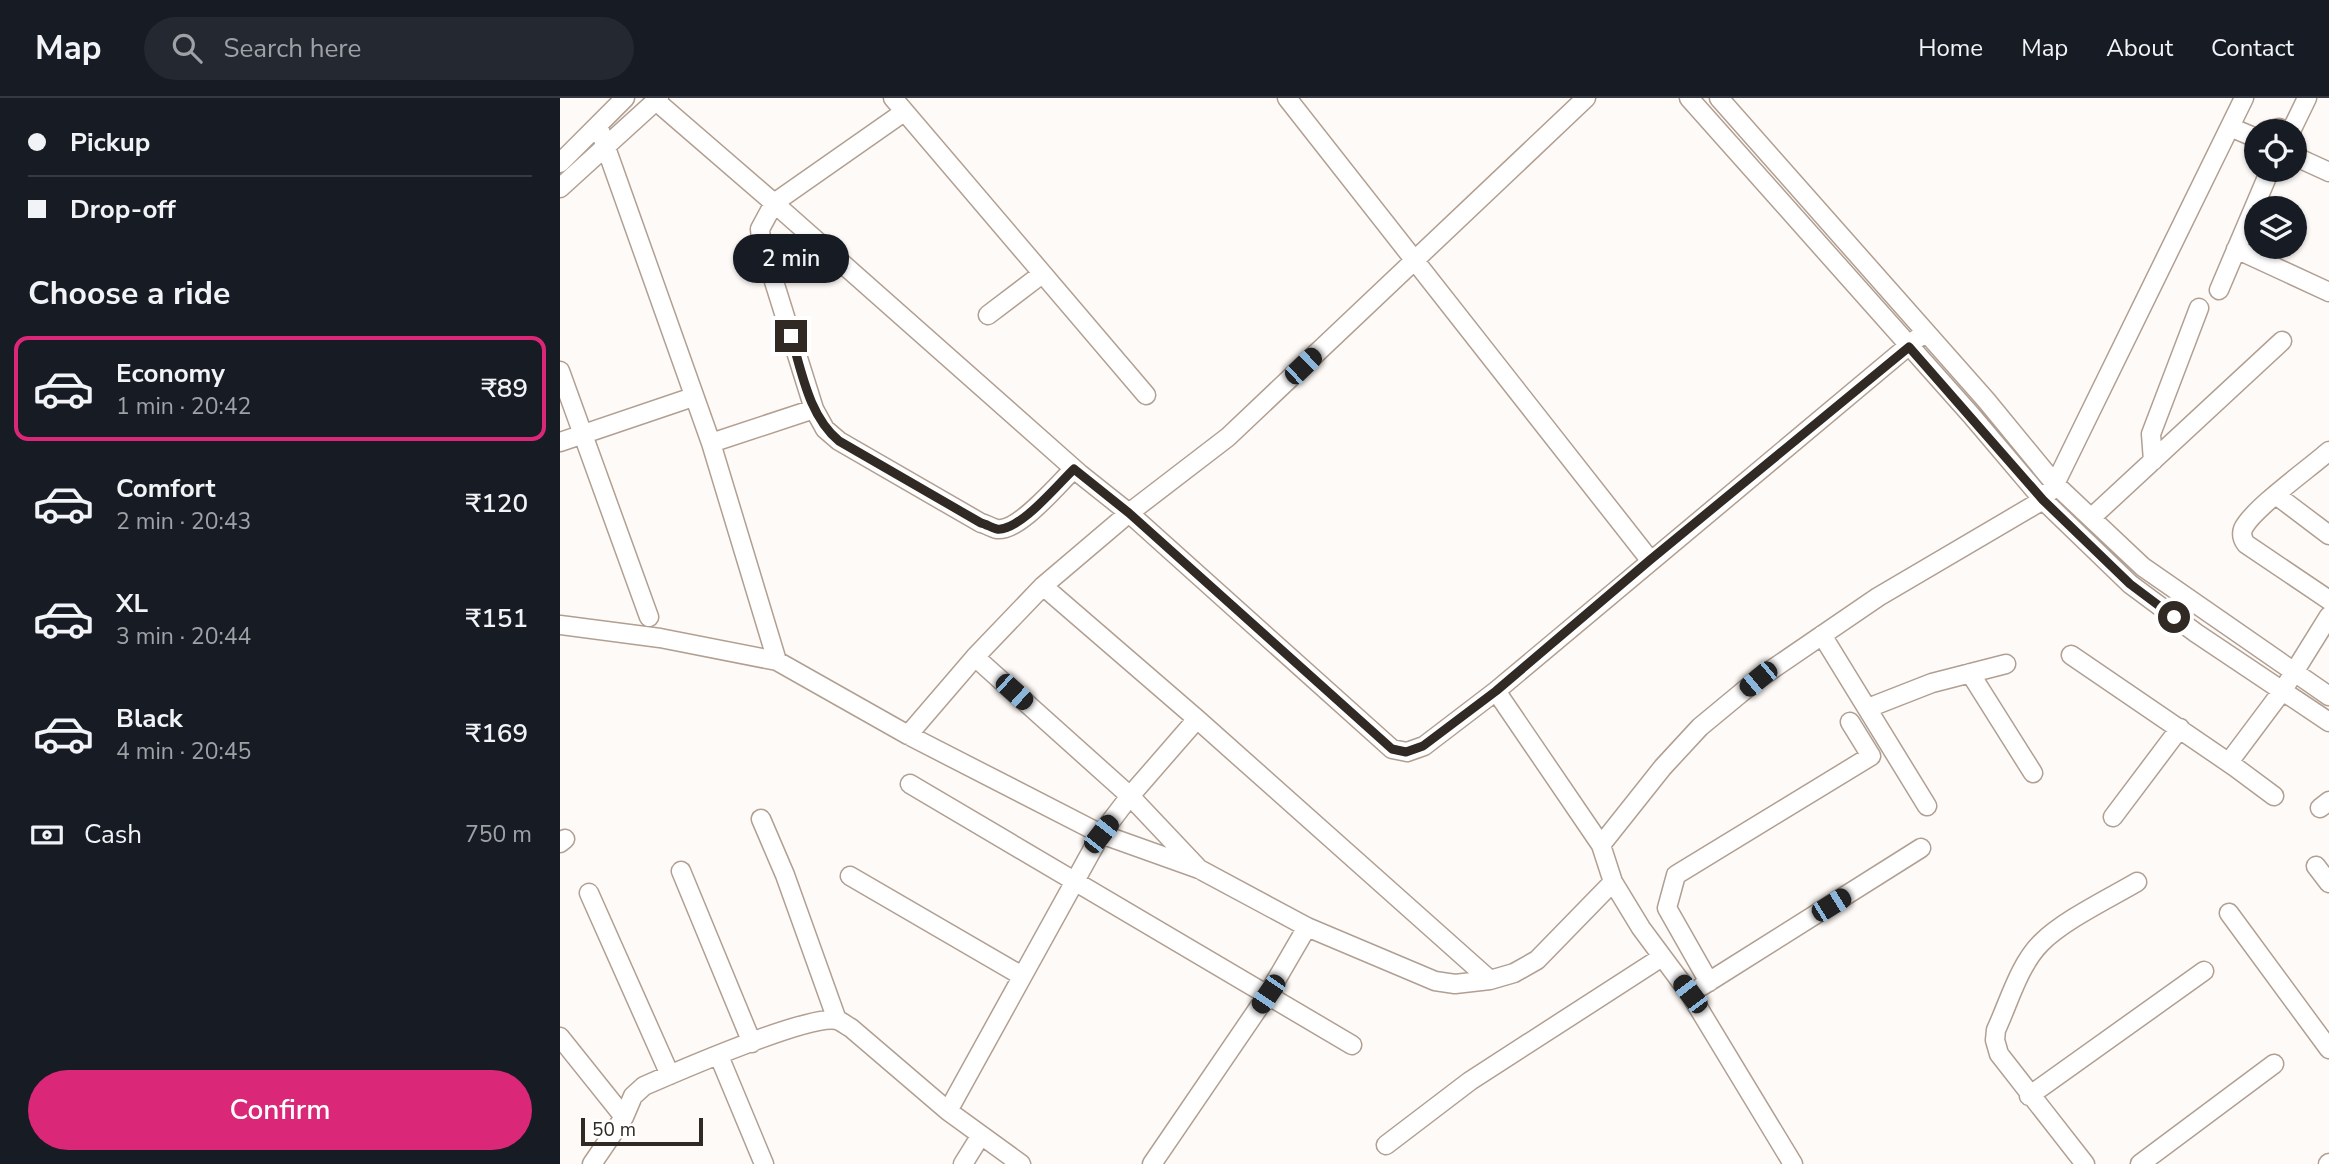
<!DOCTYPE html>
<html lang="en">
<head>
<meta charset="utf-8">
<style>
  body { margin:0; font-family:"Nunito Sans",sans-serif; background:#242831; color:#f1f3f6; height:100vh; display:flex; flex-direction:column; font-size:26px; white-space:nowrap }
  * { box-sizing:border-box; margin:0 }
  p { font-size:23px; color:#9ea1a6 }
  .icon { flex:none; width:38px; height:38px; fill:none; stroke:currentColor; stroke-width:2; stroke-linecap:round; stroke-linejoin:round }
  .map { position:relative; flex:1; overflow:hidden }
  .side { display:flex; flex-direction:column; background:#171b24; width:560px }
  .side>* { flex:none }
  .top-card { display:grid; align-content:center; height:154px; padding:0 28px; background:#171b24 }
  .fabs { position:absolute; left:1684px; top:21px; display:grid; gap:14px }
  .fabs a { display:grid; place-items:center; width:63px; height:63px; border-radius:50%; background:#171b24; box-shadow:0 2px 5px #0004; font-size:35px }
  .scale { position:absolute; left:21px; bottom:18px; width:122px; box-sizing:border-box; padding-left:7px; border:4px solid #302924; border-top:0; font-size:19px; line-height:24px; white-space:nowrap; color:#302924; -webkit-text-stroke:5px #fff; paint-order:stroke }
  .end { position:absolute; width:32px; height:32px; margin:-16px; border:9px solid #302924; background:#fff; box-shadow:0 0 0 4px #fff }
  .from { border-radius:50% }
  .bubble { position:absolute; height:49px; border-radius:24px; background:#171b24; box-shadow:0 2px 5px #0004; font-size:23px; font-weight:600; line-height:49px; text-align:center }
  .car { position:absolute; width:21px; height:42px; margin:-21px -10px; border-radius:9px; box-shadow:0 0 5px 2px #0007; background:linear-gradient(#222 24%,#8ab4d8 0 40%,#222 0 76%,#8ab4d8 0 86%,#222 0) }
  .top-card b { display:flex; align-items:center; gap:24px; height:66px; font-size:26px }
  .top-card b+b { border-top:2px solid #363941 }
  .top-card i { width:18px; height:18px; background:#f1f3f6 }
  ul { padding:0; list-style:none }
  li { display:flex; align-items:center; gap:21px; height:105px; margin:0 14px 10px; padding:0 14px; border:4px solid transparent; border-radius:14px }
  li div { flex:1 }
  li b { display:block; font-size:26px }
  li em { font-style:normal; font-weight:600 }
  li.on { border-color:#db2777 }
  li>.icon { width:63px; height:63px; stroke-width:1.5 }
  h2 { padding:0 28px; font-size:32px; line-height:84px }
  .pay { display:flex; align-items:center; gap:18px; height:77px; padding:0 28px; font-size:26px }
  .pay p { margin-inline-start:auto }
  .action { display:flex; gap:14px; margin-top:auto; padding:14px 28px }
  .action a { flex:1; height:80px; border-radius:42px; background:#db2777; color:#fff; font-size:28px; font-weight:600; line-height:80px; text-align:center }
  header { display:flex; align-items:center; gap:42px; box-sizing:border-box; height:98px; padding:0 35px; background:#171b24; border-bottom:2px solid #363941 }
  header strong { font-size:33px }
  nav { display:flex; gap:38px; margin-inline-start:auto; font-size:24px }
  .search { width:490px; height:63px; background:#242831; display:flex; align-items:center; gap:18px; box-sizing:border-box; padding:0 24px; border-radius:38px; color:#9ea1a6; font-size:26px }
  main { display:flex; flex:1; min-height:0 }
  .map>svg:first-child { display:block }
</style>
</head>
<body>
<header>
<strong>Map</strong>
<div class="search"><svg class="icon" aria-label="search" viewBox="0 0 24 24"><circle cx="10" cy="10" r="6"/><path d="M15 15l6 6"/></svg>Search here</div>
<nav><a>Home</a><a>Map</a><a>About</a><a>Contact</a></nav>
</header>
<main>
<section class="side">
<div class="top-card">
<b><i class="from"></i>Pickup</b>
<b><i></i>Drop-off</b>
</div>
<h2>Choose a ride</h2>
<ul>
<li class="on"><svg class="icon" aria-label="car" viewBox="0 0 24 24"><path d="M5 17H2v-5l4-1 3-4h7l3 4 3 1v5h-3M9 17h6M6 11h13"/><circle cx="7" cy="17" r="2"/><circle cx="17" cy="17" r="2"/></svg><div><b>Economy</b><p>1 min · 20:42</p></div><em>₹89</em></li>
<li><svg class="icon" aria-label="car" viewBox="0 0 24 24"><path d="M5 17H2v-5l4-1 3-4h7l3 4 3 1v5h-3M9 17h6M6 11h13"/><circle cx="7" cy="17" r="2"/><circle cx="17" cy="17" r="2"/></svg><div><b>Comfort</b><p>2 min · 20:43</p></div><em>₹120</em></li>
<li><svg class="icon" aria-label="car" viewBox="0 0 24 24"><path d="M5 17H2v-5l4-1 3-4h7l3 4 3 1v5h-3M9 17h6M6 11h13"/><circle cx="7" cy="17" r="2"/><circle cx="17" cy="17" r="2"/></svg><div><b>XL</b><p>3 min · 20:44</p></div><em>₹151</em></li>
<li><svg class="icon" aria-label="car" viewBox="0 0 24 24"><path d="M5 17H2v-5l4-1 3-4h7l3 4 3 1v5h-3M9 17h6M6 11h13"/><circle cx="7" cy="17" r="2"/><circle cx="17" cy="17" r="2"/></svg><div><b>Black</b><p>4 min · 20:45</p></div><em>₹169</em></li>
</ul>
<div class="pay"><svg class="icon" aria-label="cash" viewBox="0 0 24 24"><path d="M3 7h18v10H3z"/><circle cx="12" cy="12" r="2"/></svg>Cash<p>750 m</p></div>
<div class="action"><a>Confirm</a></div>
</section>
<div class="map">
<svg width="1769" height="1066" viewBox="0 0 1769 1066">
  <rect width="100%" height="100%" fill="#fefaf7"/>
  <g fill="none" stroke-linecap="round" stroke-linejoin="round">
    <defs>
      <path id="minor" d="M333,0L586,297
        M727,0L1090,462
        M1129,0L1411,317L1483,402L1570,486L1636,535L1769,624
        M1159,0L1426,302L1495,386L1583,469L1769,598
        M96,3L214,105L200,131L201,142L254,311L265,331L279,343L421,425C426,426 432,430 437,431C459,434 498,386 514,371
        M344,14L214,105L520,376L569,415L832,651L847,654L864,648L936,593
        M38,27L151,345L217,563
        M1670,29L1696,40
        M1706,33L1719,30L1726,33
        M1731,33L1747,0
        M1734,58L1769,74
        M0,65L65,0
        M0,90L99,0
        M1676,151L1769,194
        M1659,192L1710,72
        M428,217L482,176
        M0,273L89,519
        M0,344L133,299
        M151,345L254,311
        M1769,353C1750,370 1692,411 1683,431C1681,437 1683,442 1686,446L1769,502
        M1593,363L1591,336L1639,210
        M1716,397L1769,437
        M1531,420L1722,243
        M483,488L637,621L930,882L954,875L977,862L1053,784
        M0,527L100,540L217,563L348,637L541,736L388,1013L461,1066
        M1262,537L1367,708
        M1511,557L1675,669L1714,698
        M415,559L570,698L637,621
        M1410,575L1473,675
        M1308,610L1372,585L1446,566
        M348,637L415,559L483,488L569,415L668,339L1026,0
        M1669,664L1723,592L1769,518
        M350,686L792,947
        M1760,710L1769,703
        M1553,719L1620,630
        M201,721L225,777L277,922
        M0,745L5,741
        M1041,747L1103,669L1140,629L1198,581L1318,499L1483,402L1495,386L1684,0
        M1756,768L1769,785
        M639,771L570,698L541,736L639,771L747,829
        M121,773L192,945
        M290,778L462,878
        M29,795L110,977
        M1669,815L1769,951
        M1149,884L1107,810L1116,777L1311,658L1290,624
        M1142,888L1361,750
        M0,939L64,1019
        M159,958L204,1066
        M1469,998L1644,873
        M826,1047L910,983L1102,859
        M32,1066L64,1019L73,998L84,988C116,974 249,916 277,922C281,923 287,928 291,930L388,1013
        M403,1066L421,1037
        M592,1066L708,896L747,829L875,883L895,886L930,882
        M1233,1066L1130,896L1081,830L1053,784L1041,747L936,593L1365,234
        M1525,1066L1439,956L1435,942L1436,932C1449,904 1459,867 1481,845C1504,822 1548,801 1577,784
        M1580,1066L1714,966
        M1768,1066L1769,1065"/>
    </defs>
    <use href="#minor" stroke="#b19f92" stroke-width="21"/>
    <use href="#minor" stroke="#fff" stroke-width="18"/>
  </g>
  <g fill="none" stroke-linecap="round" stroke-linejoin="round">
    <path stroke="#302924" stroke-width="9" d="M231,238C242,275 249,318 279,343L421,425C426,426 432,430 437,431C459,434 498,386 514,371L569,415L832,651L846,654L863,648L936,593L1090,462L1349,249L1483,402L1570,486L1614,519"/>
  </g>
</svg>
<div class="fabs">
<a><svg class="icon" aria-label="locate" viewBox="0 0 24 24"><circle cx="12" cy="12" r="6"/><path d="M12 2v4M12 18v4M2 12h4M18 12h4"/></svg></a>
<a><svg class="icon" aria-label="layers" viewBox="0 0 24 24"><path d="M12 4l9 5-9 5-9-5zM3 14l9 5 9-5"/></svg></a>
</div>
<div class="scale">50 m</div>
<i class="end from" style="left:1614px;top:519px"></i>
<i class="end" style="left:231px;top:238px"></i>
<div class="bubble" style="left:173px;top:136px;width:116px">2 min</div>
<i class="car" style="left:743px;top:268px;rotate:46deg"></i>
<i class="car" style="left:1198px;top:581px;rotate:230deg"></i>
<i class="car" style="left:454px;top:594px;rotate:132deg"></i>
<i class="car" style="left:541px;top:736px;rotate:38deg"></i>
<i class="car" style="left:1271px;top:807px;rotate:58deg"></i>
<i class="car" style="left:708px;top:896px;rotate:214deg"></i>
<i class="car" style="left:1130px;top:896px;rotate:323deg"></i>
</div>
</main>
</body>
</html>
